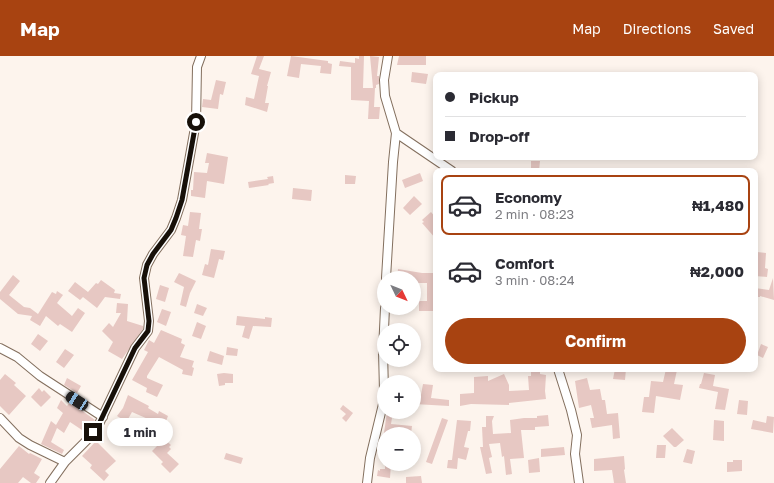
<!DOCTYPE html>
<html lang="en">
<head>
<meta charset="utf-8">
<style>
  body { margin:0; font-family:"Golos Text",sans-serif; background:#f2f2f3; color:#2b2b33; height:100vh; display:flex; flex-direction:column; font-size:15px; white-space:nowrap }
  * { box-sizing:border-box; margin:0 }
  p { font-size:13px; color:#7c7c81 }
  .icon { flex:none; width:22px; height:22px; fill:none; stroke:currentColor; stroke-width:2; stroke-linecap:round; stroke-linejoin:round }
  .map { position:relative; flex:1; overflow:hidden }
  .details { position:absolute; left:433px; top:112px; width:325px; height:204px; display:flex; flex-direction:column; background:#fff; border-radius:8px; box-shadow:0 2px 10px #0003 }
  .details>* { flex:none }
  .hud { position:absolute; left:433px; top:16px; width:325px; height:88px; border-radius:8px; box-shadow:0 2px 10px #0003; display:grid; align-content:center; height:88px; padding:0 12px; background:#fff }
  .needle { width:26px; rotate:133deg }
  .buttons { position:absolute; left:377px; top:215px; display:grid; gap:8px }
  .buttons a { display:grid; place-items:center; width:44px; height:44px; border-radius:50%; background:#fff; box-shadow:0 2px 10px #0003; font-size:20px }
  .end { position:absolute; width:18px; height:18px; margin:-9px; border:5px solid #171009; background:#fff; box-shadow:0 0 0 2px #fff }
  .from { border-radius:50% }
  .bubble { position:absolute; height:28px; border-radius:14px; background:#fff; box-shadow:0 2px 10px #0003; font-size:13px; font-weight:700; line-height:28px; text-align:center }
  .car { position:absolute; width:12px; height:24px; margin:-12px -6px; border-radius:5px; box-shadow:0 0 3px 1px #0007; background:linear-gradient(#222 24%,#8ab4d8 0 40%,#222 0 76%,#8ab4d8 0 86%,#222 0) }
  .hud b { display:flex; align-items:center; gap:14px; height:38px; font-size:15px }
  .hud b+b { border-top:1px solid #e1e1e2 }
  .hud i { width:10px; height:10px; background:#2b2b33 }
  ul { padding:7px 0 0; list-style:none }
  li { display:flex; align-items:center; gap:12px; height:60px; margin:0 8px 6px; padding:0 4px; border:2px solid transparent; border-radius:8px }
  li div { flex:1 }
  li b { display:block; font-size:15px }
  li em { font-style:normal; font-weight:700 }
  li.active { border-color:#a84311 }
  li>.icon { width:36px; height:36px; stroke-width:1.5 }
  .action { display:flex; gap:8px; margin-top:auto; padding:8px 12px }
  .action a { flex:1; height:46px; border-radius:24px; background:#a84311; color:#fff; font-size:16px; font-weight:700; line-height:46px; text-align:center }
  header { display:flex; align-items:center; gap:24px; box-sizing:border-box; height:56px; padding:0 20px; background:#a84311; color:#fff }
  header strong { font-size:19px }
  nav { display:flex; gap:22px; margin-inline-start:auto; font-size:14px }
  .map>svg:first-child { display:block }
</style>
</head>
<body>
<header>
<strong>Map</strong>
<nav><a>Map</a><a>Directions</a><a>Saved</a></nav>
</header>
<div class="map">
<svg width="774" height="427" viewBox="0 0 774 427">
  <rect width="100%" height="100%" fill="#fdf4ed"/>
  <path fill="#e7c8c3" d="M257,0H264L259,13L271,16L267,30H268L265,47H269L267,56L245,49L246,41L254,43L259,20L251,18Z
    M291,0L328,5V7L332,8L331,18L320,17L321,10L301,8L299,22L287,20Z
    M359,0H364L363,32H375L374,51H380L379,63H368L369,45L351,44V11L339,10L340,5L355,7V2L359,3Z
    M370,0L379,1L377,20H379V28L376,29V32H373Z
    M399,0H426V9H397Z
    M412,16L428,18L426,28L411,26Z
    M216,24L226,26L223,39L220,38L218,53L202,51L203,43L211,44Z
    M207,97L228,101L224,128L207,125L205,142L191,140V134H193L194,116L207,117L209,107H205Z
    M531,105H540L539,115H531Z
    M420,117L423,125L405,132L402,124Z
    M345,119L356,120L355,128H345Z
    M273,120L274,127L268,128L269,129L249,132L248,126L268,123L267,121Z
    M293,132L312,134L311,145L292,143Z
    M414,140L422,148L410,159L403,152Z
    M190,156L201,157L199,173H202L200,185L196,184L193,201L183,200L186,180L181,179L183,169L188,170Z
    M431,156L436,162V183L422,167L424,166L422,164Z
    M211,193L225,195L223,204L219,203L214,222L202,219L205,208L208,209Z
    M757,196L766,197L765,212L768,213L767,221L755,220Z
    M398,213L422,217H436V255H419V245H427V227H414V222H397Z
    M179,217L196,225L190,237L186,251L180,249L184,231L174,226Z
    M13,219L20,225L9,239L24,251L30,252L38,258L52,236L56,238L57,235L63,239L57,247L72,260L78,252L85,257L72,276L60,268L58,270L46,260L40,270L30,264L32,260L18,258L0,243V236Z
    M773,222L774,244L760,240V241H755V232L769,234Z
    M101,224L115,234L114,237L121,238L120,243L105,241L97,252L83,241L80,244L68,235L75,226L88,236L96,227L98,228Z
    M160,229L169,232L165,246L156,243Z
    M117,247L128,248L127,265L143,270V273L122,303L108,295L113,286L102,275L109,267L113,271L121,257H116Z
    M197,248L207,252L203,260L194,257Z
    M162,253L171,256L166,270L157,266Z
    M237,260L265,263V261L272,262L271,271L253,270L249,283L242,281L245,270L236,269Z
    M197,266L206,270L201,283L192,280Z
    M161,274L182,283L181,287L185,289L180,301L194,305L192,311L194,312L192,320L182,318L183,314L159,301L147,320V322L163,329L157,341L146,336L147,332L132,324L148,296L144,294L149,284L154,287Z
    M38,278L48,285L40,295L31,288Z
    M761,288L768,291L763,302L757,299Z
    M227,291L238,293L237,300L226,299Z
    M65,293L74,299L64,312L56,306Z
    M210,295L224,300L222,309L207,305Z
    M531,313H540V318L546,319L545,335L546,343L509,347V349L471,348L460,350V338L474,337V321L488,320V325L504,318L509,329V335L529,334L528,320H531Z
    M615,313H626L625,324L613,323Z
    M666,313L677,314L674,328L683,329L680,344L656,340L654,357L642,356L644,341H649L651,325L663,326Z
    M224,317L233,318V327H225V329L219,330L217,318Z
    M704,317L715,319L713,330L729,333L725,354L715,353L718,336L699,332L700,328H701Z
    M5,318L16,327L14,329L26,340L9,359L0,350V324Z
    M67,322L81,330L77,337L64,329Z
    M587,322L590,334L600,333L602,344H605L607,358L618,357L620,382L613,383L612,369L592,372L590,362H594L591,349L579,352L575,325Z
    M423,328L433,329L431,342L449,344V350L414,348V344H420Z
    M39,332L42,336L44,334L51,341L41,351L31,341Z
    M128,339L149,350L148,352L158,358L159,355L168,360L164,370L132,356L123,372L128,375L122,383L112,375L122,363L117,360L123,352Z
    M61,344L67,350L70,346L95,364L85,376L70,366L64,377L57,372L51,386L64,394L62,398L41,388L51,365L56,369L63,357L57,352Z
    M739,344L748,345L747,359L737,358Z
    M343,349L353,357L346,366L342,362L346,358L340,353Z
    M387,356H393L391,368L412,370L411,378L384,377Z
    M548,359L549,370L535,371V374H521L524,402L510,403L512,418L506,419L504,400L502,401L500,387L489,388L492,401L489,402L492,417L486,418L480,391H483L482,371H486V360H494L492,365L493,378L511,377L510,364L524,362H537V360Z
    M767,360L774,361L773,377L751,373L753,364L766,367Z
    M442,362L448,364L432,408L426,406Z
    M457,364L471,365L470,375H468L464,391L469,392L466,404L458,402L457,413L447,412L448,404H452Z
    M714,364L724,365V385L713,384Z
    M672,372L684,384L676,391H674L663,380Z
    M164,383L171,389L169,391L171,393L167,397L179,408L170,417L161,408L163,406L152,395Z
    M96,385L116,405L105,415L109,419L104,425L90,412L92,409L82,400Z
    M657,389H666L665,402H656Z
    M19,390L29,398L30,397L42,403L34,417L40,421L36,427H31L23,421L18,427H0V413Z
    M564,391L565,399L541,401V393Z
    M687,393L695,395L692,408L683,406Z
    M226,397L243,402L241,408L224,403Z
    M624,400L625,413L624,414L626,427H614L612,414L594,415V403Z
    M539,402L540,416L529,417L528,404Z
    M733,404H742V415L727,416V406H733Z
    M385,408H391L390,422L377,420L378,414L380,415V413H385Z
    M421,420L422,427H406V421Z"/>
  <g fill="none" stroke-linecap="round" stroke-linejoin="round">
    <defs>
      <path id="minor" d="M396,77L452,115
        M386,222L393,106L396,77L385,40L384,24L388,0
        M0,292L17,301L40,320L103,361
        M558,313L571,354L577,379L575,398L579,427
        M384,335L383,295L385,252
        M0,362L19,382L30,389L65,406
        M50,427L65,406L87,384L99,368L135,292L148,275L149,265L144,222L147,209L153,198L171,174L176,162L182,144L196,66L197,11L201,0
        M367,427L370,402L384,344"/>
    </defs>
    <use href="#minor" stroke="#836f5e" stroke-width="10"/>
    <use href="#minor" stroke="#fff" stroke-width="8"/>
  </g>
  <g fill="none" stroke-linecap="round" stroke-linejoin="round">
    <path stroke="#171009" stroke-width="5" d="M93,376L99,368L135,292L148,275L149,265L144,222L147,209L153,198L171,174L176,162L182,144L196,66"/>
  </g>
</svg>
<div class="buttons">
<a><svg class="needle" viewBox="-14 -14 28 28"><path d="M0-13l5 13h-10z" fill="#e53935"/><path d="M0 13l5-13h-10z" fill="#7c7c81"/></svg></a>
<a><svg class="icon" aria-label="locate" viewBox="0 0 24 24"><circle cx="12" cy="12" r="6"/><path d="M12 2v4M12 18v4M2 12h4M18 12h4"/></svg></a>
<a>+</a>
<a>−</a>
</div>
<i class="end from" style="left:196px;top:66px"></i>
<i class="end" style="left:93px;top:376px"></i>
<div class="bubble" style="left:107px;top:362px;width:66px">1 min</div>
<i class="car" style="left:77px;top:345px;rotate:303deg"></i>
<div class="hud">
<b><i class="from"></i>Pickup</b>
<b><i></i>Drop-off</b>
</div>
<section class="details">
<ul>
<li class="active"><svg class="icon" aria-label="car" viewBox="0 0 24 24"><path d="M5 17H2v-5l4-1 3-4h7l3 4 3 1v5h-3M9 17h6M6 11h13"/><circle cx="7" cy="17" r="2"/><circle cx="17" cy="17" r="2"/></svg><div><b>Economy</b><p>2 min · 08:23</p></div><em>₦1,480</em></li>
<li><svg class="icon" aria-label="car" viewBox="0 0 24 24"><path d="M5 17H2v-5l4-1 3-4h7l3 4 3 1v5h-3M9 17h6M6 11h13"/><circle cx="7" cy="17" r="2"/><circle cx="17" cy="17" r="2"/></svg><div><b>Comfort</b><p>3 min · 08:24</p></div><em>₦2,000</em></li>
</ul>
<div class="action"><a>Confirm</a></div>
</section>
</div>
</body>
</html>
